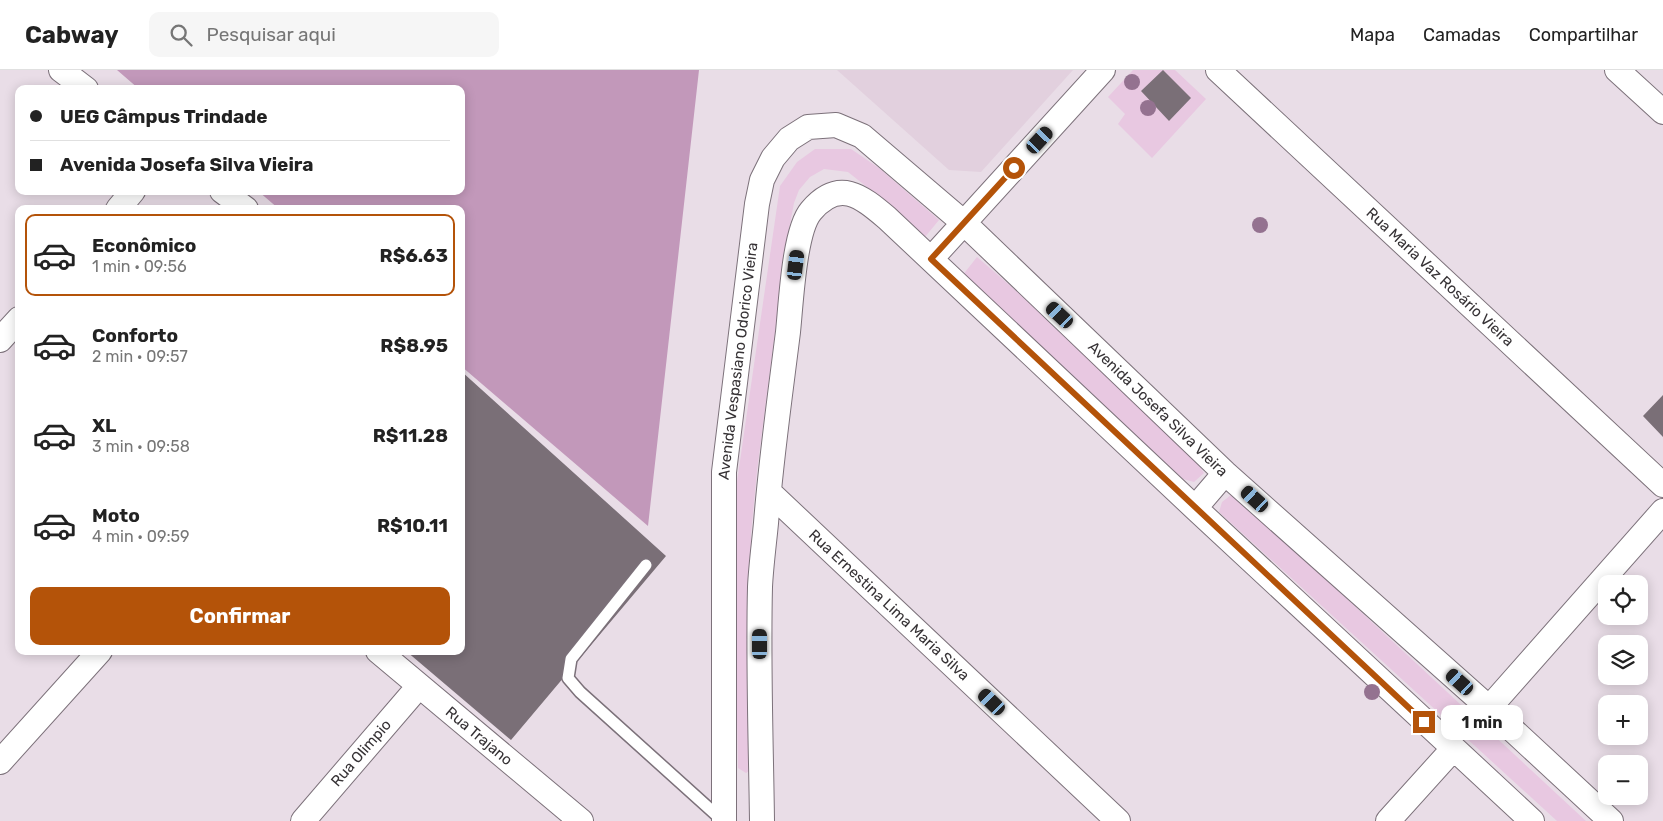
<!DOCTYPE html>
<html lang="pt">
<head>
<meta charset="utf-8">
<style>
  body { margin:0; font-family:Rubik,sans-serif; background:#f6f6f6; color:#222; height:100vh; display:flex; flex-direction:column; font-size:19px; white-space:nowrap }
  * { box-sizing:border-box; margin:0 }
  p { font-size:16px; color:#767676 }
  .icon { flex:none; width:28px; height:28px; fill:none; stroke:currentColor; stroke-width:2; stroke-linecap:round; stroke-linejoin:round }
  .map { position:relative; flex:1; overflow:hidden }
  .sheet { position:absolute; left:15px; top:135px; width:450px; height:450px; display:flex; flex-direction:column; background:#fff; border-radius:10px; box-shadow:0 2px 12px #0003 }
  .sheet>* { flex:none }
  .top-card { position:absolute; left:15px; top:15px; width:450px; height:110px; border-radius:10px; box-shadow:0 2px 12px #0003; display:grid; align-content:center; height:110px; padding:0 15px; background:#fff }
  .buttons { position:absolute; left:1598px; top:505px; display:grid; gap:10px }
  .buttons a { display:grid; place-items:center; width:50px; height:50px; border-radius:10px; background:#fff; box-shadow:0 2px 12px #0003; font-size:25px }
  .end { position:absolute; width:22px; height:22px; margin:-11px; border:6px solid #b45309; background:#fff; box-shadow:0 0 0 2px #fff }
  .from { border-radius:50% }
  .bubble { position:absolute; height:35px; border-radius:10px; background:#fff; box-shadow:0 2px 12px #0003; font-size:16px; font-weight:700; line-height:35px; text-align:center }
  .car { position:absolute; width:15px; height:30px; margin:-15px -8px; border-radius:6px; box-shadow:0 0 4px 1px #0007; background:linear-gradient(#222 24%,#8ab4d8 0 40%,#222 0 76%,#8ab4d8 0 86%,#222 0) }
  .top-card b { display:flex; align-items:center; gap:18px; height:48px; font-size:19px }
  .top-card b+b { border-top:1px solid #e0e0e0 }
  .top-card i { width:12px; height:12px; background:#222 }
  ul { padding:9px 0 0; list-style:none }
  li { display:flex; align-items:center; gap:15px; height:82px; margin:0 10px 8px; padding:0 5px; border:2px solid transparent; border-radius:10px }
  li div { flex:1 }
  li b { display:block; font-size:19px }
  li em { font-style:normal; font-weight:700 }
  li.on { border-color:#b45309 }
  li>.icon { width:45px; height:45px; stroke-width:1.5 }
  .button { display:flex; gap:10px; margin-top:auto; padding:10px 15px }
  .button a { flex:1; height:58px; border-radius:10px; background:#b45309; color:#fff; font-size:20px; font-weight:700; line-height:58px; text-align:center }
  header { display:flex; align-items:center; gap:30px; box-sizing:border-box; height:70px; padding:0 25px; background:#fff; border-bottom:1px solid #e0e0e0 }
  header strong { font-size:24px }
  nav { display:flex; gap:28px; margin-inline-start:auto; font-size:18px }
  .search { width:350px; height:45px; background:#f6f6f6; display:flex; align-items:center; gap:12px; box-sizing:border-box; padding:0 18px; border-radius:10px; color:#767676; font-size:19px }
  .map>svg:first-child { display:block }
</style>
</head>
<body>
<header>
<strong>Cabway</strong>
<div class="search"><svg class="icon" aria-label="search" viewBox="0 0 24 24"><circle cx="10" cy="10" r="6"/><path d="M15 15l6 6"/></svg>Pesquisar aqui</div>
<nav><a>Mapa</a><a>Camadas</a><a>Compartilhar</a></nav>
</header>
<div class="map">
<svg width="1663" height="751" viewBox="0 0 1663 751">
  <rect width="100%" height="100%" fill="#e9dde7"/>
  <path fill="#e2d0de" d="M837,0H1073L981,102L949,100Z"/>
  <path fill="#e8c8e1" d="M1133,0H1175L1206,29L1152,88L1118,54L1125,44L1108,27Z
    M815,79H851L879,98L939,150L925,167L892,137L848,102L824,99L810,107L799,120L794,133L787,170L757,401L751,464V556L753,698L746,703L738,698L733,439L780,116L797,92Z
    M977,187C1029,231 1078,277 1127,323C1151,346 1187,375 1204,403L1194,412L1183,409L1061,300L962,206Z
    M1231,425L1248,437L1586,751H1557L1219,442L1222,432Z"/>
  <path fill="#c298ba" d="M117,0H699L648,456L461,296V139H279L258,121H461V19H139Z"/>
  <path fill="#7a6f77" d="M1163,0L1191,28L1169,51L1141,21Z
    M461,301L666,486L511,670L406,581H461Z
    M1663,325V367L1643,346Z"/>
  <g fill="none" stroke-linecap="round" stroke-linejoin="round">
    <defs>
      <path id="service" d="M646,495L571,589L568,608L580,622L722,750"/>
      <path id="minor" d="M61,0L86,19
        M1218,0L1663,415
        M1617,0L1663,42
        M222,121L246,139
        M118,139L133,121
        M931,189L1103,0
        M0,270L19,249
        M769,422L1118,751
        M1195,438L1225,403
        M378,581L581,751
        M1489,638L1663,441
        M0,692L100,581
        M303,751L419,616
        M724,751V402L757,134L762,110L773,88L789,69L808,57L836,55L862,66L964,153L1225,403L1489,638L1611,751
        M762,751C761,673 758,595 760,517C761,496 764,474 766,453C771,389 780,326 788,262C791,234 794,161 811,141C839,108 861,126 887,148L1195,438L1532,751
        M1388,751L1453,679"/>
    </defs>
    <use href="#service" stroke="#7c717a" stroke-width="14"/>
    <use href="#minor" stroke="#7c717a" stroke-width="26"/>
    <use href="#service" stroke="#fff" stroke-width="11"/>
    <use href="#minor" stroke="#fff" stroke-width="24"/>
  </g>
  <g fill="#947290">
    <circle cx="1132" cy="12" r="8"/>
    <circle cx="1148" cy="38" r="8"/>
    <circle cx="1260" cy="155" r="8"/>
    <circle cx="1372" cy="622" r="8"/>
  </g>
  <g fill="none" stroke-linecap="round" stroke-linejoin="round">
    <path stroke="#b45309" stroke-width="6" d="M1014,98L931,189L1424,652"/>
  </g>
  <g text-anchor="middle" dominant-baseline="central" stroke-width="5" stroke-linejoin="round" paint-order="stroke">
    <g font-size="15" fill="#363235" stroke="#fff">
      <text transform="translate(1440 207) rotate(43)">Rua Maria Vaz Rosário Vieira</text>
      <text transform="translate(738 291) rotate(-83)">Avenida Vespasiano Odorico Vieira</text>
      <text transform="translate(1158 339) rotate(44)">Avenida Josefa Silva Vieira</text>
      <text transform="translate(889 535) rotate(43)">Rua Ernestina Lima Maria Silva</text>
      <text transform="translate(479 666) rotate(40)">Rua Trajano</text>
      <text transform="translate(361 683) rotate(-49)">Rua Olimpio</text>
    </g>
  </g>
</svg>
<div class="buttons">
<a><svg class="icon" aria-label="locate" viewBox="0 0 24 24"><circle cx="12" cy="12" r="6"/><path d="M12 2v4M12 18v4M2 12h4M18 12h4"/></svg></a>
<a><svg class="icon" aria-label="layers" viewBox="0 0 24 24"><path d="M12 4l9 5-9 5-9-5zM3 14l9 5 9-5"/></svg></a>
<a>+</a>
<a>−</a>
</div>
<i class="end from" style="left:1014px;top:98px"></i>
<i class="end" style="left:1424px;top:652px"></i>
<div class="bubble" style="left:1441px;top:635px;width:82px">1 min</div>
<i class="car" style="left:1040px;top:70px;rotate:43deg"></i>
<i class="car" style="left:796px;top:195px;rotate:7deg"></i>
<i class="car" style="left:1060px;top:245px;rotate:313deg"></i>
<i class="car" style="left:1255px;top:429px;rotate:312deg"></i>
<i class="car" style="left:760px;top:574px;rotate:0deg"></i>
<i class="car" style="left:1460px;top:612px;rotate:312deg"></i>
<i class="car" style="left:992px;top:632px;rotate:314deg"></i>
<div class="top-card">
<b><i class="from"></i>UEG Câmpus Trindade</b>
<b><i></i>Avenida Josefa Silva Vieira</b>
</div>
<section class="sheet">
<ul>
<li class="on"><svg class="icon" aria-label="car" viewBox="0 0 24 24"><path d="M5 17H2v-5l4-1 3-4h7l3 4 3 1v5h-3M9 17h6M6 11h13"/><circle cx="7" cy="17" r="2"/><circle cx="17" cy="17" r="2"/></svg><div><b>Econômico</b><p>1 min · 09:56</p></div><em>R$6.63</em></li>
<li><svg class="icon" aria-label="car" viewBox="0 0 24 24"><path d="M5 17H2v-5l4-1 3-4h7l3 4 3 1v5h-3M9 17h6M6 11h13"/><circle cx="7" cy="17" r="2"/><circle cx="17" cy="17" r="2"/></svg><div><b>Conforto</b><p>2 min · 09:57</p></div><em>R$8.95</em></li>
<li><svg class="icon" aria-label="car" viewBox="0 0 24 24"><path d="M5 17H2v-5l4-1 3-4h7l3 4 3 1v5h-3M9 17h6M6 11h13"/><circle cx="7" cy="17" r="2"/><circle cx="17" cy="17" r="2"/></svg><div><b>XL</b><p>3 min · 09:58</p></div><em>R$11.28</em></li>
<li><svg class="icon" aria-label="car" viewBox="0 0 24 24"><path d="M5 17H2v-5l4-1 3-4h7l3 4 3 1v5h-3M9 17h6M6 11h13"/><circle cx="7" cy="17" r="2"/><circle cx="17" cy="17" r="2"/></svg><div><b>Moto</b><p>4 min · 09:59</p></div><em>R$10.11</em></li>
</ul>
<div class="button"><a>Confirmar</a></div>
</section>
</div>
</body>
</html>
